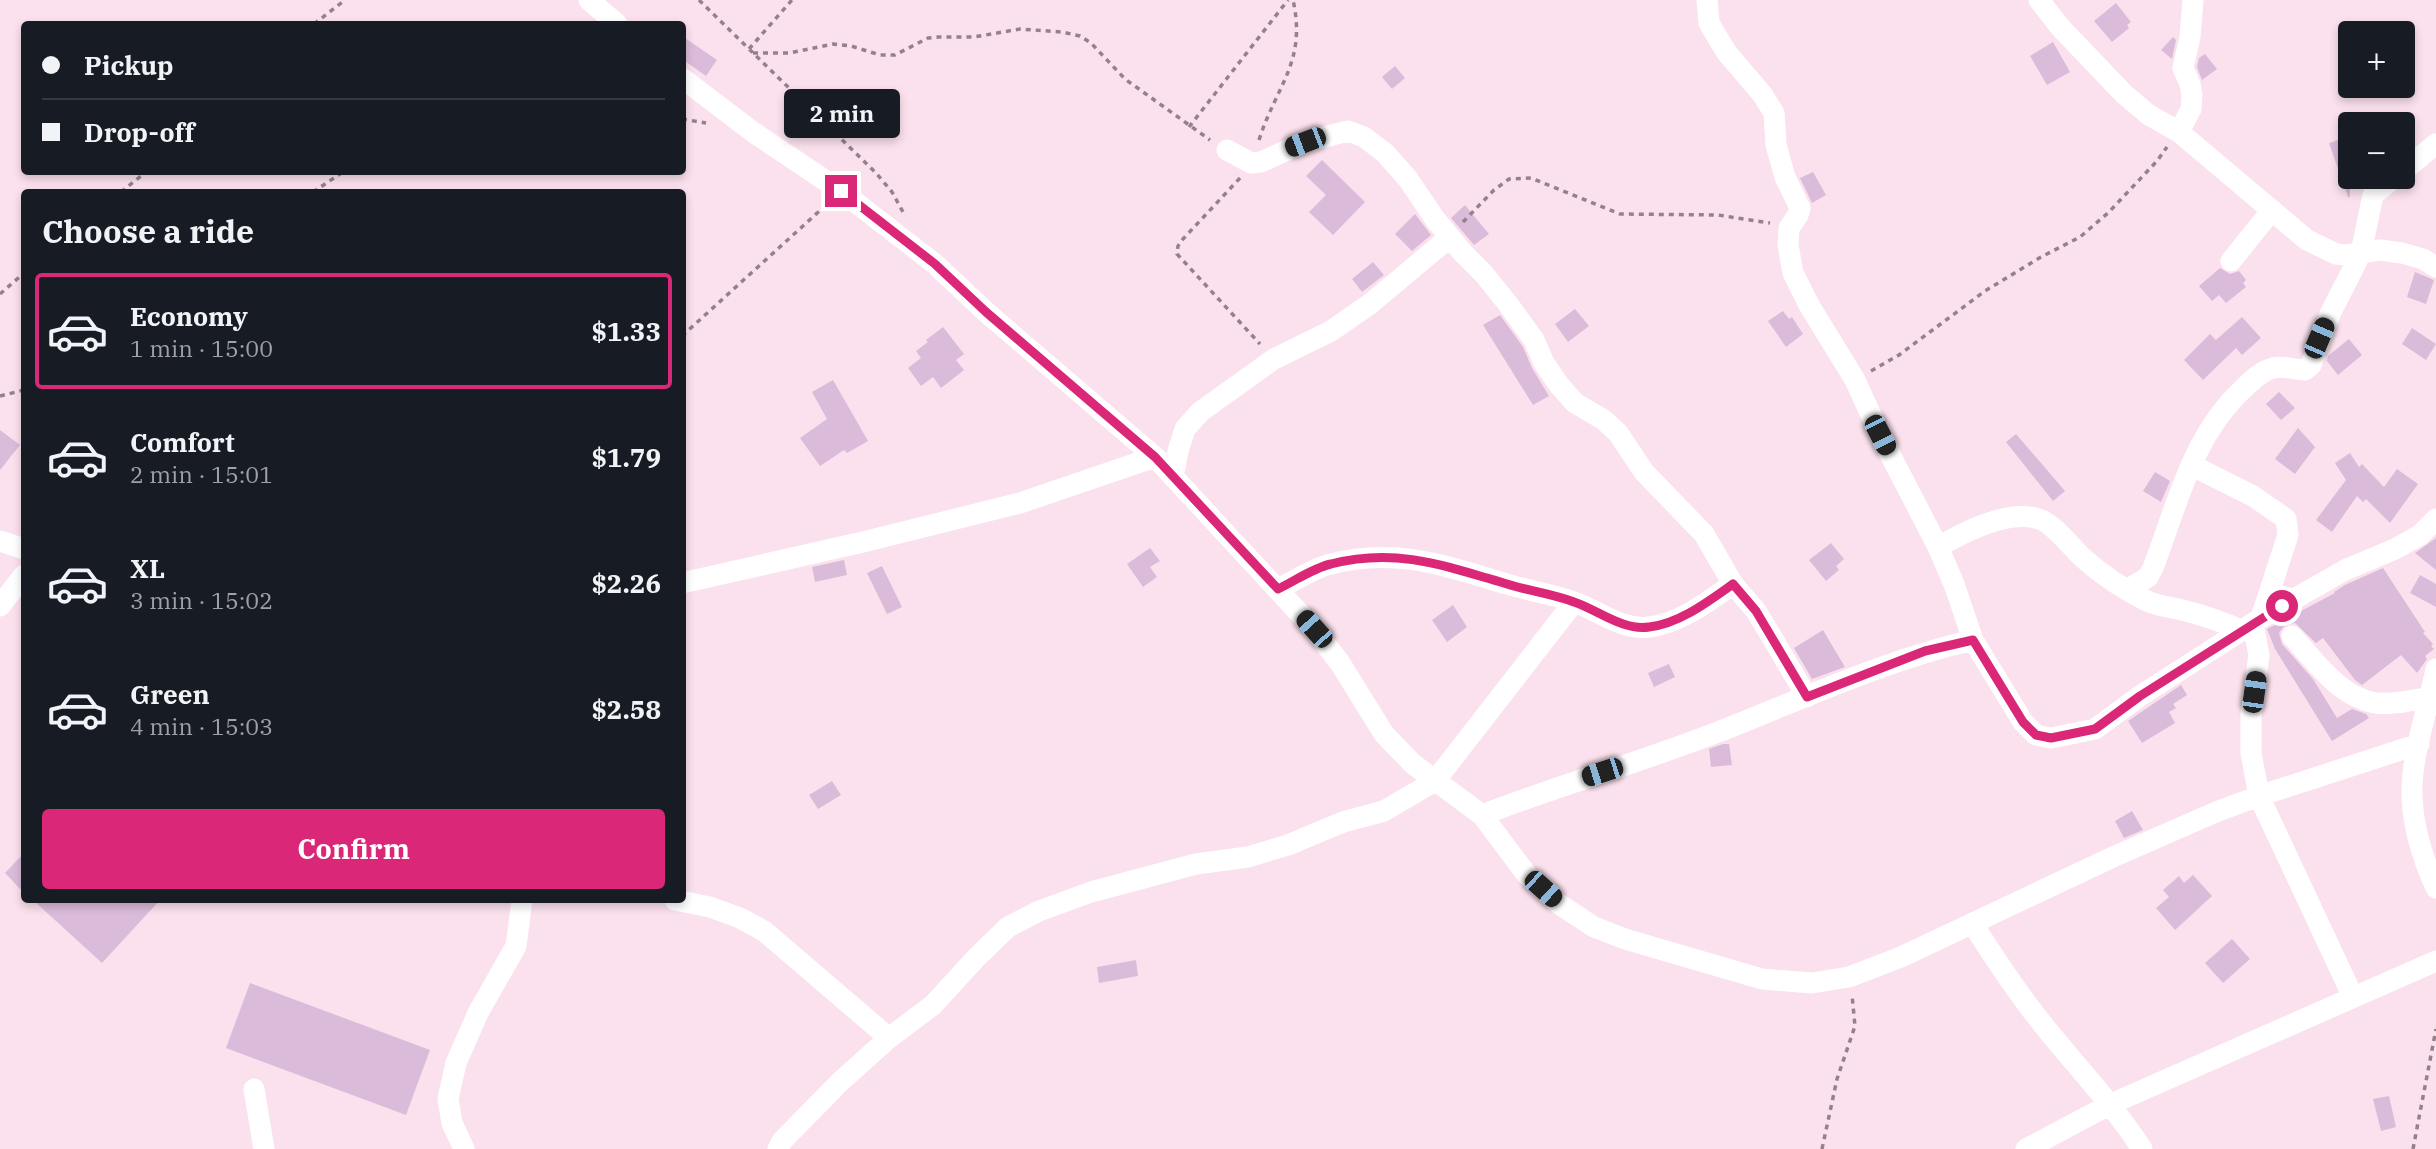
<!DOCTYPE html>
<html lang="en">
<head>
<meta charset="utf-8">
<style>
  body { margin:0; font-family:"IBM Plex Serif",serif; background:#20242c; color:#f1f3f6; height:100vh; display:flex; flex-direction:column; font-size:26px; white-space:nowrap }
  * { box-sizing:border-box; margin:0 }
  p { font-size:23px; color:#9ea1a6 }
  .icon { flex:none; width:38px; height:38px; fill:none; stroke:currentColor; stroke-width:2; stroke-linecap:round; stroke-linejoin:round }
  .map { position:relative; flex:1; overflow:hidden }
  .sheet { position:absolute; left:21px; top:189px; width:665px; height:714px; display:flex; flex-direction:column; background:#171b24; border-radius:7px; box-shadow:0 4px 10px #0003 }
  .sheet>* { flex:none }
  .guide { position:absolute; left:21px; top:21px; width:665px; height:154px; border-radius:7px; box-shadow:0 4px 10px #0003; display:grid; align-content:center; height:154px; padding:0 21px; background:#171b24 }
  .fabs { position:absolute; left:2338px; top:21px; display:grid; gap:14px }
  .fabs a { display:grid; place-items:center; width:77px; height:77px; border-radius:7px; background:#171b24; box-shadow:0 4px 10px #0003; font-size:35px }
  .end { position:absolute; width:32px; height:32px; margin:-16px; border:9px solid #db2777; background:#fff; box-shadow:0 0 0 4px #fff }
  .from { border-radius:50% }
  .bubble { position:absolute; height:49px; border-radius:7px; background:#171b24; box-shadow:0 4px 10px #0003; font-size:23px; font-weight:700; line-height:49px; text-align:center }
  .car { position:absolute; width:21px; height:42px; margin:-21px -10px; border-radius:9px; box-shadow:0 0 5px 2px #0007; background:linear-gradient(#222 24%,#8ab4d8 0 40%,#222 0 76%,#8ab4d8 0 86%,#222 0) }
  .guide b { display:flex; align-items:center; gap:24px; height:66px; font-size:26px }
  .guide b+b { border-top:2px solid #363941 }
  .guide i { width:18px; height:18px; background:#f1f3f6 }
  ul { padding:0; list-style:none }
  li { display:flex; align-items:center; gap:21px; height:116px; margin:0 14px 10px; padding:0 7px; border:4px solid transparent; border-radius:7px }
  li div { flex:1 }
  li b { display:block; font-size:26px }
  li em { font-style:normal; font-weight:700 }
  li.active { border-color:#db2777 }
  li>.icon { width:63px; height:63px; stroke-width:1.5 }
  h2 { padding:0 21px; font-size:32px; line-height:84px }
  .button { display:flex; gap:14px; margin-top:auto; padding:14px 21px }
  .button a { flex:1; height:80px; border-radius:7px; background:#db2777; color:#fff; font-size:28px; font-weight:700; line-height:80px; text-align:center }
  .map>svg:first-child { display:block }
</style>
</head>
<body>
<div class="map">
<svg width="2436" height="1149" viewBox="0 0 2436 1149">
  <rect width="100%" height="100%" fill="#fbe1ed"/>
  <path fill="#dbbbda" d="M2116,3L2131,22L2127,25L2129,28L2112,42L2094,21Z
    M682,36L717,60L706,76L682,59Z
    M2173,37L2176,40L2172,59L2161,50Z
    M2053,42L2070,72L2047,85L2030,56Z
    M2205,54L2217,69L2202,80L2197,67L2199,58Z
    M1395,66L1405,78L1392,89L1382,77Z
    M2344,138L2350,155V197H2348L2329,143Z
    M1322,160L1365,202L1333,235L1309,212L1326,195L1306,176Z
    M1813,172L1826,195L1812,203L1800,178Z
    M1465,205L1489,234L1474,245L1451,218Z
    M1415,214L1431,235L1412,251L1395,234Z
    M1373,262L1384,275L1362,292L1352,279Z
    M2220,268L2230,274L2239,271L2246,280L2243,283L2246,287L2226,303L2219,295L2212,301L2199,286Z
    M2415,272L2434,280L2426,304L2407,297Z
    M1575,309L1589,326L1568,342L1555,324Z
    M1783,311L1789,319L1792,317L1803,334L1786,347L1768,321Z
    M1500,315L1523,347L1532,368L1549,396L1533,405L1483,325Z
    M2242,317L2261,338L2242,355L2236,348L2203,380L2184,360L2210,334L2216,340Z
    M943,327L964,354L956,360L964,370L941,388L933,377L921,386L908,368L921,358L916,351L928,342L926,340Z
    M2412,328L2436,344L2426,360L2402,344Z
    M2349,339L2362,355L2338,375L2327,361L2328,356Z
    M833,380L868,441L847,453L844,450L820,466L800,438L827,419L812,392Z
    M2279,392L2295,408L2281,420L2266,404Z
    M2298,428L2315,447L2295,474L2275,459Z
    M0,430L20,445L0,470Z
    M2016,434L2065,491L2053,501L2006,442Z
    M2350,453L2359,467L2362,464L2384,487L2397,469L2418,484L2390,523L2366,499L2363,502L2357,496L2332,532L2316,520L2346,480L2335,463Z
    M2155,472L2170,481L2161,502L2143,491Z
    M2436,538V570L2415,553Z
    M1831,543L1844,559L1836,566L1839,570L1826,581L1809,560Z
    M1150,548L1160,561L1150,567L1157,577L1143,587L1127,564Z
    M844,560L847,575L815,582L812,567Z
    M882,566L902,607L887,614L867,573Z
    M2383,568L2425,632L2423,633L2433,644L2431,646L2434,649L2425,656L2427,659L2417,673L2401,655L2362,685L2355,680L2323,638L2316,643L2295,623L2284,626L2279,633L2282,644L2313,679L2337,718L2352,709L2366,714L2369,718L2332,741L2275,649L2267,629L2335,593L2334,592L2345,585Z
    M2420,575L2436,584V607L2410,593Z
    M1453,605L1467,627L1447,642L1432,620Z
    M1823,630L1845,667L1812,679L1794,648Z
    M1669,664L1675,677L1654,687L1648,673Z
    M2181,685L2187,695L2173,704L2176,708L2169,712L2175,723L2142,743L2128,721Z
    M1723,744H1729L1732,765L1711,767L1709,749Z
    M832,781L841,795L818,809L809,795Z
    M2132,811L2143,830L2124,838L2115,821Z
    M24,853V893L5,873Z
    M2193,875L2212,896L2175,930L2156,908L2169,897L2163,890L2179,876L2184,883Z
    M33,900H160L102,963Z
    M2232,939L2250,959L2223,983L2205,963Z
    M1136,960L1138,976L1099,983L1097,967Z
    M250,983L430,1050L406,1115L226,1048Z
    M2389,1096L2396,1127L2381,1131L2373,1099Z"/>
  <g fill="none" stroke-linecap="round" stroke-linejoin="round">
    <path stroke="#96818b" stroke-width="3.5" stroke-dasharray="5 5" stroke-linecap="butt" d="M699,0L876,173L892,192L903,212
      M314,24L345,0
      M749,49L792,0
      M753,53H789L833,44L851,46L880,55H895L928,38L939,37H974L1020,29L1062,32L1080,36L1091,43L1125,79L1210,140
      M682,119L706,123
      M1189,127L1288,0
      M1259,140C1276,86 1307,62 1293,0
      M1240,178L1183,239L1178,246L1177,254L1260,344
      M121,192L146,172
      M313,192L343,172
      M1463,222L1494,190L1509,179L1531,178L1620,214L1718,215L1770,223
      M0,294L24,273
      M682,336L826,205
      M1871,371L1899,355L1985,291L2041,257L2080,237L2108,213L2157,161L2167,147
      M0,396L24,390
      M1822,1149L1837,1079L1855,1026L1852,995
      M2413,1149L2436,1029"/>
    <path stroke="#fff" stroke-width="21" d="M589,0L617,24
      M1707,0L1709,23L1716,35L1727,53L1762,94L1774,113L1776,145L1785,177L1800,208L1798,215L1789,228L1788,245L1793,273L1809,305L1855,380L1880,435L1938,547L1954,584L1973,640L2023,722L2036,735L2051,738L2095,729L2140,696L2261,618L2345,570L2395,549L2420,535L2436,519
      M2039,0L2060,27L2124,94L2149,115L2179,132L2307,240L2336,254L2347,255L2380,250L2402,253L2423,259L2436,267
      M682,78L753,132L841,191L935,264L986,312L1155,457L1314,629L1340,663L1384,734L1413,764L1482,815L1527,875L1559,904L1594,927L1625,939L1762,979L1812,983L1849,977L1901,957L2113,857L2216,812L2259,796L2419,744
      M2179,132L2191,109L2192,95L2190,84L2183,68L2190,37L2193,0
      M1227,150L1251,163L1261,162L1305,142L1348,131L1364,137L1385,153L1408,179L1435,219L1462,252L1483,273L1508,304L1534,340L1544,363L1559,385L1575,403L1604,420L1618,433L1644,472L1704,534L1733,584L1756,611L1770,634L1807,697
      M2403,171L2436,144
      M2231,261L2272,210
      M2191,465L2253,496L2286,519L2288,535L2261,618
      M1173,477L1178,451L1185,429L1200,412L1274,359L1331,331L1370,304L1450,237
      M0,541L24,549
      M1938,547C1964,532 2008,509 2039,519C2053,523 2072,548 2083,558C2102,575 2123,589 2145,600C2156,606 2170,607 2182,610C2203,615 2223,622 2243,631
      M682,583L863,542L1020,503L1155,457
      M1278,589C1295,581 1313,568 1331,564C1395,547 1446,566 1507,584C1529,591 1553,594 1574,602C1598,610 1623,631 1649,627C1679,624 1709,601 1733,584
      M2127,590L2148,577L2153,568C2177,505 2192,437 2242,390C2250,382 2261,371 2273,368C2284,365 2294,370 2305,370L2311,365L2330,314L2361,253L2373,195L2395,177
      M0,606L24,575
      M2253,624L2259,655L2251,714V753L2259,796L2353,997
      M2292,636C2315,661 2340,698 2376,703C2394,705 2413,700 2431,697
      M2436,669C2429,706 2413,749 2412,787C2411,822 2422,857 2436,888
      M1482,815C1560,785 1641,762 1718,732C1803,699 1885,660 1973,640
      M675,900L710,907L740,918L764,931L889,1038
      M1972,923C1993,955 2013,987 2037,1017C2072,1062 2111,1101 2142,1149
      M254,1089L264,1149
      M464,1149L452,1123L448,1099L456,1063L478,1013L516,946L522,900
      M778,1149L782,1141L841,1081L889,1038L933,1005L976,958L1008,927L1039,911L1091,892L1196,864L1248,857L1288,845L1343,822L1384,811L1435,781L1574,602
      M2026,1149L2111,1104L2436,961"/>
  </g>
  <g fill="none" stroke-linecap="round" stroke-linejoin="round">
    <path stroke="#db2777" stroke-width="9" d="M841,191L935,264L986,312L1155,457L1278,589C1295,581 1313,568 1331,564C1396,547 1446,566 1507,584C1529,591 1553,594 1574,602C1598,610 1623,631 1649,627C1679,624 1709,601 1733,584L1756,611L1807,697L1925,651L1973,640L2023,722L2036,735L2051,738L2095,729L2140,696L2282,606"/>
  </g>
</svg>
<div class="fabs">
<a>+</a>
<a>−</a>
</div>
<i class="end from" style="left:2282px;top:606px"></i>
<i class="end" style="left:841px;top:191px"></i>
<div class="bubble" style="left:784px;top:89px;width:116px">2 min</div>
<i class="car" style="left:1305px;top:142px;rotate:249deg"></i>
<i class="car" style="left:2319px;top:338px;rotate:23deg"></i>
<i class="car" style="left:1880px;top:435px;rotate:153deg"></i>
<i class="car" style="left:1314px;top:629px;rotate:318deg"></i>
<i class="car" style="left:2254px;top:692px;rotate:8deg"></i>
<i class="car" style="left:1602px;top:772px;rotate:252deg"></i>
<i class="car" style="left:1543px;top:889px;rotate:132deg"></i>
<div class="guide">
<b><i class="from"></i>Pickup</b>
<b><i></i>Drop-off</b>
</div>
<section class="sheet">
<h2>Choose a ride</h2>
<ul>
<li class="active"><svg class="icon" aria-label="car" viewBox="0 0 24 24"><path d="M5 17H2v-5l4-1 3-4h7l3 4 3 1v5h-3M9 17h6M6 11h13"/><circle cx="7" cy="17" r="2"/><circle cx="17" cy="17" r="2"/></svg><div><b>Economy</b><p>1 min · 15:00</p></div><em>$1.33</em></li>
<li><svg class="icon" aria-label="car" viewBox="0 0 24 24"><path d="M5 17H2v-5l4-1 3-4h7l3 4 3 1v5h-3M9 17h6M6 11h13"/><circle cx="7" cy="17" r="2"/><circle cx="17" cy="17" r="2"/></svg><div><b>Comfort</b><p>2 min · 15:01</p></div><em>$1.79</em></li>
<li><svg class="icon" aria-label="car" viewBox="0 0 24 24"><path d="M5 17H2v-5l4-1 3-4h7l3 4 3 1v5h-3M9 17h6M6 11h13"/><circle cx="7" cy="17" r="2"/><circle cx="17" cy="17" r="2"/></svg><div><b>XL</b><p>3 min · 15:02</p></div><em>$2.26</em></li>
<li><svg class="icon" aria-label="car" viewBox="0 0 24 24"><path d="M5 17H2v-5l4-1 3-4h7l3 4 3 1v5h-3M9 17h6M6 11h13"/><circle cx="7" cy="17" r="2"/><circle cx="17" cy="17" r="2"/></svg><div><b>Green</b><p>4 min · 15:03</p></div><em>$2.58</em></li>
</ul>
<div class="button"><a>Confirm</a></div>
</section>
</div>
</body>
</html>
